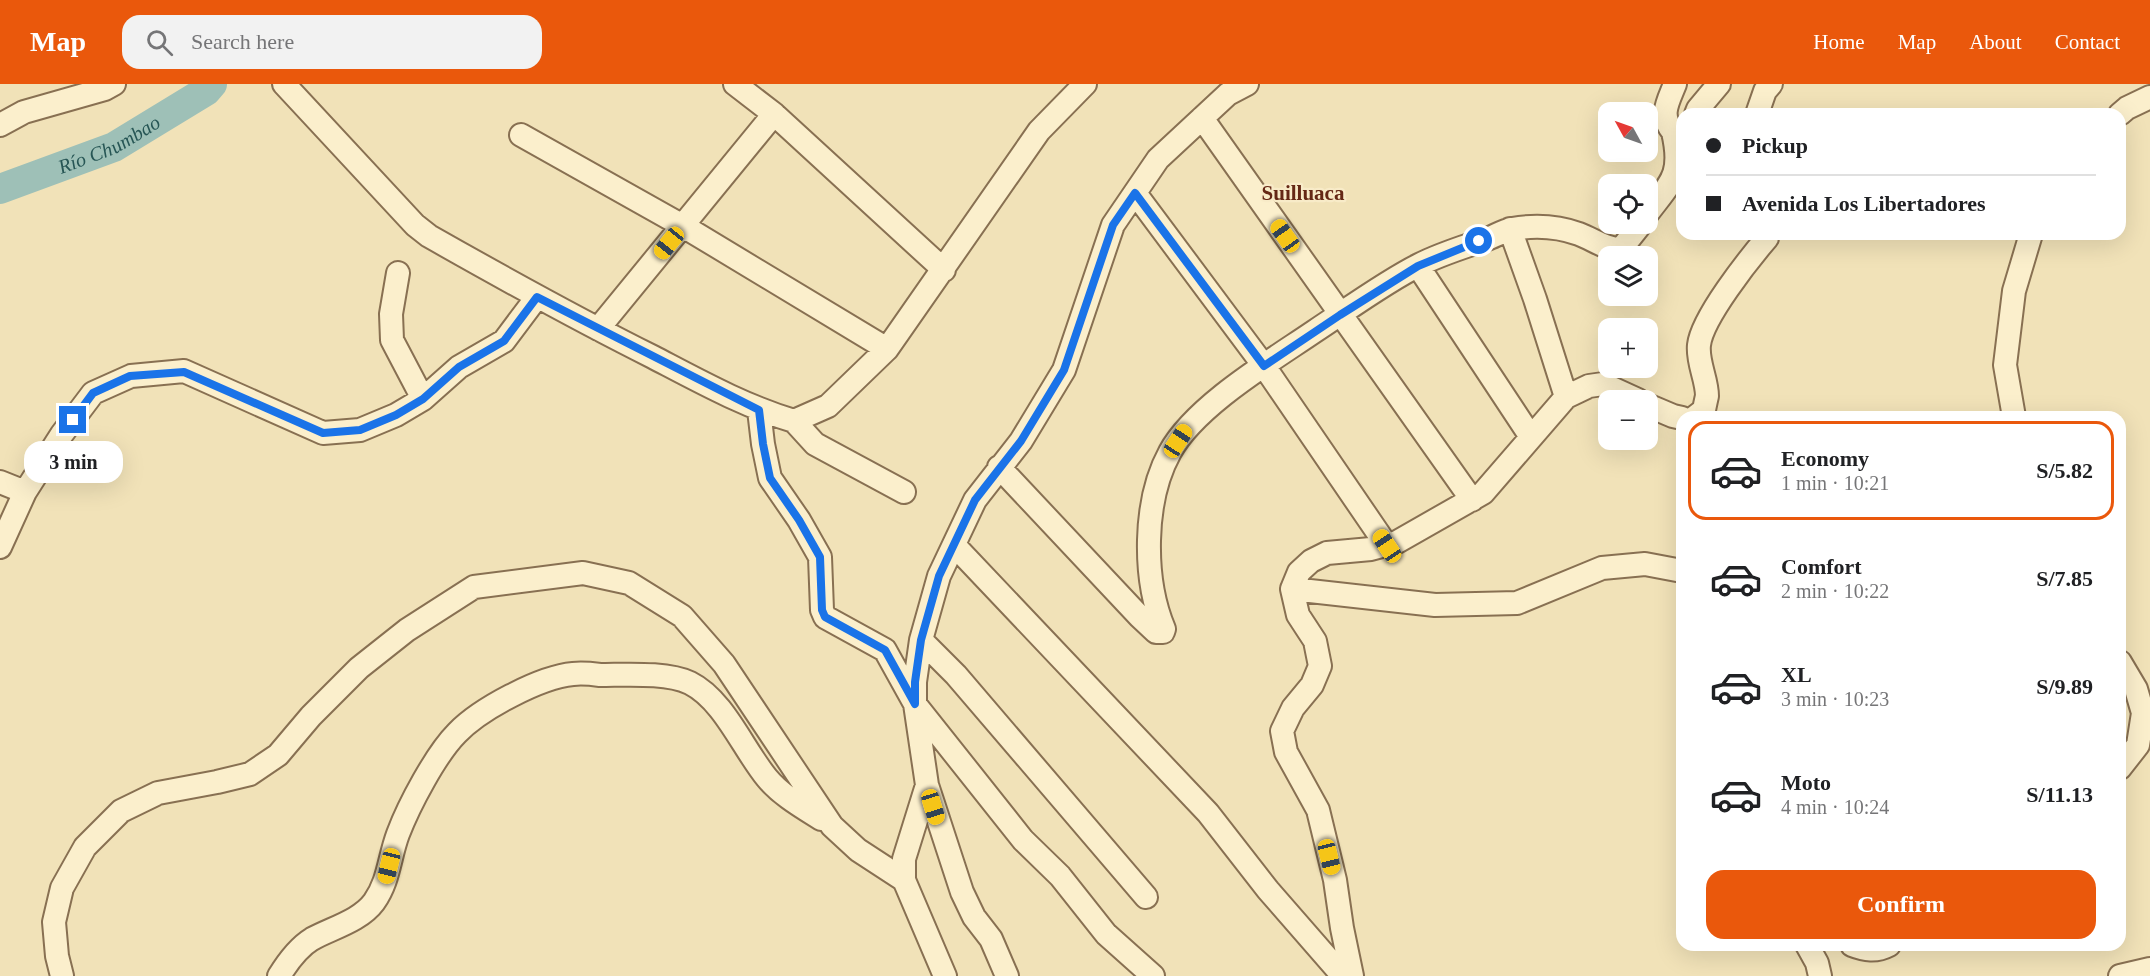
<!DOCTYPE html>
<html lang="en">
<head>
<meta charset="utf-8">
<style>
  body { margin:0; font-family:"Times New Roman",serif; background:#f2f2f2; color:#202124; height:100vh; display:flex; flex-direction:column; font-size:22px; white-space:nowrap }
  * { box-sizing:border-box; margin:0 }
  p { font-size:20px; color:#757577 }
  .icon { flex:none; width:33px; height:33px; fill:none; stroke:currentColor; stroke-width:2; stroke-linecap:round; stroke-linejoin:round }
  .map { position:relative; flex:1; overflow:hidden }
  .sheet { position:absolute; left:1676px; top:327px; width:450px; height:540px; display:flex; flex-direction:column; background:#fff; border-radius:18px; box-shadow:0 6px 24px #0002 }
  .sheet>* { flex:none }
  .banner { position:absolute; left:1676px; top:24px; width:450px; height:132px; border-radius:18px; box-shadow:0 6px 24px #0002; display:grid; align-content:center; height:132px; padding:0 30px; background:#fff }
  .needle { width:39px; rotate:310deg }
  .fabs { position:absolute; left:1598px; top:18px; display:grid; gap:12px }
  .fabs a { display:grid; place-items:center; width:60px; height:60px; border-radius:12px; background:#fff; box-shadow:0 6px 24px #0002; font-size:30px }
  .end { position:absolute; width:27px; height:27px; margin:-14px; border:8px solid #1a73e8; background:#fff; box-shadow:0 0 0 3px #fff }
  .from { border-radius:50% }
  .bubble { position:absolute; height:42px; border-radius:18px; background:#fff; box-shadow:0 6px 24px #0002; font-size:20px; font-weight:600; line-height:42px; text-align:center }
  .car { position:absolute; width:18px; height:36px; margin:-18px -9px; border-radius:8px; box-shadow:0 0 4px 2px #0007; background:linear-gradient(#f5c518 24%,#345 0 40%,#f5c518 0 76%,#345 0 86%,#f5c518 0) }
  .banner b { display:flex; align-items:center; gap:21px; height:57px; font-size:22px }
  .banner b+b { border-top:2px solid #e0e0e0 }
  .banner i { width:15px; height:15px; background:#202124 }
  ul { padding:10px 0 0; list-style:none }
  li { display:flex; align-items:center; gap:18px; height:99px; margin:0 12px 9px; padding:0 18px; border:3px solid transparent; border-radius:18px }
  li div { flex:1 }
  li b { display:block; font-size:22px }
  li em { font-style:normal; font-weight:600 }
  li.on { border-color:#ea580c }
  li>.icon { width:54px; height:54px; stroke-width:1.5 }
  .cta { display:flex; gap:12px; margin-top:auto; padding:12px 30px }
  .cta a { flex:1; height:69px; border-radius:18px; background:#ea580c; color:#fff; font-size:24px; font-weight:600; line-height:69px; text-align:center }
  header { display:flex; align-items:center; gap:36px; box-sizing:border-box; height:84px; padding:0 30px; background:#ea580c; color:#fff }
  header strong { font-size:28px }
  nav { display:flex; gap:33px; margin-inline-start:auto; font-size:21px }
  .search { width:420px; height:54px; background:#f2f2f2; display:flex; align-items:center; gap:15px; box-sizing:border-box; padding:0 21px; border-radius:18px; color:#757577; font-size:22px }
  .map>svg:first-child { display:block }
</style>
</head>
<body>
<header>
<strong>Map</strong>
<div class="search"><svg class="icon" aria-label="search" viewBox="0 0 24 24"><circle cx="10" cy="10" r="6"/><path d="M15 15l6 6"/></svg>Search here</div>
<nav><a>Home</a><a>Map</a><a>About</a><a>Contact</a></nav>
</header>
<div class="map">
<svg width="2150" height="892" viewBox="0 0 2150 892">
  <rect width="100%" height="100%" fill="#f1e2b8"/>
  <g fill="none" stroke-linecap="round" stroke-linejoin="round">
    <path stroke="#9ec0b7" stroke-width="30" id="s1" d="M0,105L114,63L206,7L212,0"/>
    <defs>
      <path id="minor" d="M284,0L415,141L429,152C503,194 577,235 653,273C699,297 744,322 794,337L828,322L887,265L1039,47L1085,0
        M735,0L774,30L944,186
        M1675,0C1668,18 1659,31 1673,48L1682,47
        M1696,30L1698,25L1719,0
        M1757,30L1765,7L1771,0
        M2120,30L2127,24L2150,13
        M1202,34L1472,416
        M0,41L24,28L105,5L114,0
        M521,51L683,142L887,265
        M1135,109L1264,282L1387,462
        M1647,130C1671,98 1683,91 1673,48
        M1510,145L1535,215L1566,313
        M1418,182L1531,353
        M398,189L391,230L392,256L423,315
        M598,245L774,30
        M1647,321L1673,332L1682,334
        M759,326L763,360L770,394L799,436L820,473L822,526L825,533L885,566L915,620L1023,756L1060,792L1106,850L1153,892
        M1695,333L1704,326C1705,321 1706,316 1707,312C1707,295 1697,278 1699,261C1702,234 1749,175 1767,154V150
        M2014,333L2005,281L2014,207L2031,150
        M794,337L815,360L904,408
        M999,383L1140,533L1156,548H1163L1164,545C1143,495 1143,417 1170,368C1195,322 1271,277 1315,247C1347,226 1385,198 1419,181C1440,170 1464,163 1487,155C1495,152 1503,147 1512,145C1535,141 1557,142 1579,150C1593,155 1606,166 1621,165L1641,140
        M0,398L25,408
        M954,461L1208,729L1268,806L1343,892
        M0,463L25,408L62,350L93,309L131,292L184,287L323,349L360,346L396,331L423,315L459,283L504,257L537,213
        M1292,505L1435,521L1517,519L1602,484L1645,480L1682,487
        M921,556L956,591L1146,813
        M2120,578L2136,605L2143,629L2138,661L2120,684
        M927,701L904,775V796L945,892
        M1807,861L1817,879L1820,892
        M1852,861C1865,866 1876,868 1889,861
        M62,892L57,872L54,838L62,804L85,763L121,727L158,709L217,698L250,690L278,671L311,632L359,584L407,546L474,503L583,489L629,499L682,532L724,580L832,742L858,766L904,796
        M279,892C287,879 299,863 312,855C332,844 360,837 374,818C389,797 389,774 398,750C409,721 436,670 457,649C480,625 540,593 573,590C582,589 592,590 600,591C626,591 667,588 690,599C724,616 743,665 767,694C781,711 802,723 821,735
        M1007,892L991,855L974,833L962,808L927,701L915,620V598L921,556L939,492L975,416L1021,357L1064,286L1113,141L1158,75L1228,10L1247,0
        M1352,892L1342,844L1335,796L1318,726L1286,668L1282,647L1293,624L1312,601L1320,582L1315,557L1298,531L1292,505L1299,488L1311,477L1327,469L1371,465L1397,458L1483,409L1566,313L1589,302L1603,300L1638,316
        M2120,892L2150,885"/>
    </defs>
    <use href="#minor" stroke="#887052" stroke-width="26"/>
    <use href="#minor" stroke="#fbefcc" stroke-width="22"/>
  </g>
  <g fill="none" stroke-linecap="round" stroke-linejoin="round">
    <path stroke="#1a73e8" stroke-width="8" d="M73,336L93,309L130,292L184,288L323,349L360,346L396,331L423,315L459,283L504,257L537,213L759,326L763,360L770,394L799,436L820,473L822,526L825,533L885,566L915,620V598L921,556L939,492L975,416L1021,357L1064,286L1113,141L1135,109L1264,282L1340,231L1418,182L1479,157"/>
  </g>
  <g text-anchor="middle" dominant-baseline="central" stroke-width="4.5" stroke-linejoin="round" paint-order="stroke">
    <g font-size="20" font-style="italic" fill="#275655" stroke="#f8ebc8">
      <text stroke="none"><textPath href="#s1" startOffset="118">Río Chumbao</textPath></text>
    </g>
    <g font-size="21" font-weight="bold" fill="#652815" stroke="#f8ebc8">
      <text x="1303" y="109">Suilluaca</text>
    </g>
  </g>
</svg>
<div class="fabs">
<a><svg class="needle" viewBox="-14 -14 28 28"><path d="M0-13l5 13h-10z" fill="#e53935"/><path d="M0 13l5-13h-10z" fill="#757577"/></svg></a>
<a><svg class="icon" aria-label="locate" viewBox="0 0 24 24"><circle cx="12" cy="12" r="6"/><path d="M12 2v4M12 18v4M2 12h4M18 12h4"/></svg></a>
<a><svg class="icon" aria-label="layers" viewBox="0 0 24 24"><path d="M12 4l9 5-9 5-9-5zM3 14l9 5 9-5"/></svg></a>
<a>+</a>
<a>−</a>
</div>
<i class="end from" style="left:1479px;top:157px"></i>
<i class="end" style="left:73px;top:336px"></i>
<div class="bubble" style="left:24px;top:357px;width:99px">3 min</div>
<i class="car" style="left:1285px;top:152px;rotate:325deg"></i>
<i class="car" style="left:669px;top:159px;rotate:219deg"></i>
<i class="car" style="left:1178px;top:357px;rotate:33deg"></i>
<i class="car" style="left:1387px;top:462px;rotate:326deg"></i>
<i class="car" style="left:933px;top:723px;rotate:163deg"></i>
<i class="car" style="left:1329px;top:773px;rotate:166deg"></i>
<i class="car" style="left:389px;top:782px;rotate:194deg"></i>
<div class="banner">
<b><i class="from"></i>Pickup</b>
<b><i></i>Avenida Los Libertadores</b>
</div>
<section class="sheet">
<ul>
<li class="on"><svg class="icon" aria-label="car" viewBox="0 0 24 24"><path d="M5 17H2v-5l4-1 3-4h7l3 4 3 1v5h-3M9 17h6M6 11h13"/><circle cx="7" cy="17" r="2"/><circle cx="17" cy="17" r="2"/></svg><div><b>Economy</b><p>1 min · 10:21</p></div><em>S/5.82</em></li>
<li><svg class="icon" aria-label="car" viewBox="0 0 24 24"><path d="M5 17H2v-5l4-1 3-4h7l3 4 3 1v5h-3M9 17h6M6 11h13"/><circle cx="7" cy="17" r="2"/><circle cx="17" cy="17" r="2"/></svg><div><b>Comfort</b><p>2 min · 10:22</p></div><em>S/7.85</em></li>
<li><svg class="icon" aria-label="car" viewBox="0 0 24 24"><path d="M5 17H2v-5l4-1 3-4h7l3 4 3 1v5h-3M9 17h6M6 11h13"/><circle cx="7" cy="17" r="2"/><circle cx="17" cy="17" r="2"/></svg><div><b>XL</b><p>3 min · 10:23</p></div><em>S/9.89</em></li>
<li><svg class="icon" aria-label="car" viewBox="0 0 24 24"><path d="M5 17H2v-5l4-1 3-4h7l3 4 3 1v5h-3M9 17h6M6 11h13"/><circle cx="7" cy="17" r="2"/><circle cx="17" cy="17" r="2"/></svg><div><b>Moto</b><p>4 min · 10:24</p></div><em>S/11.13</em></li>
</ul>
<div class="cta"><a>Confirm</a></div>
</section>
</div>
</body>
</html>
